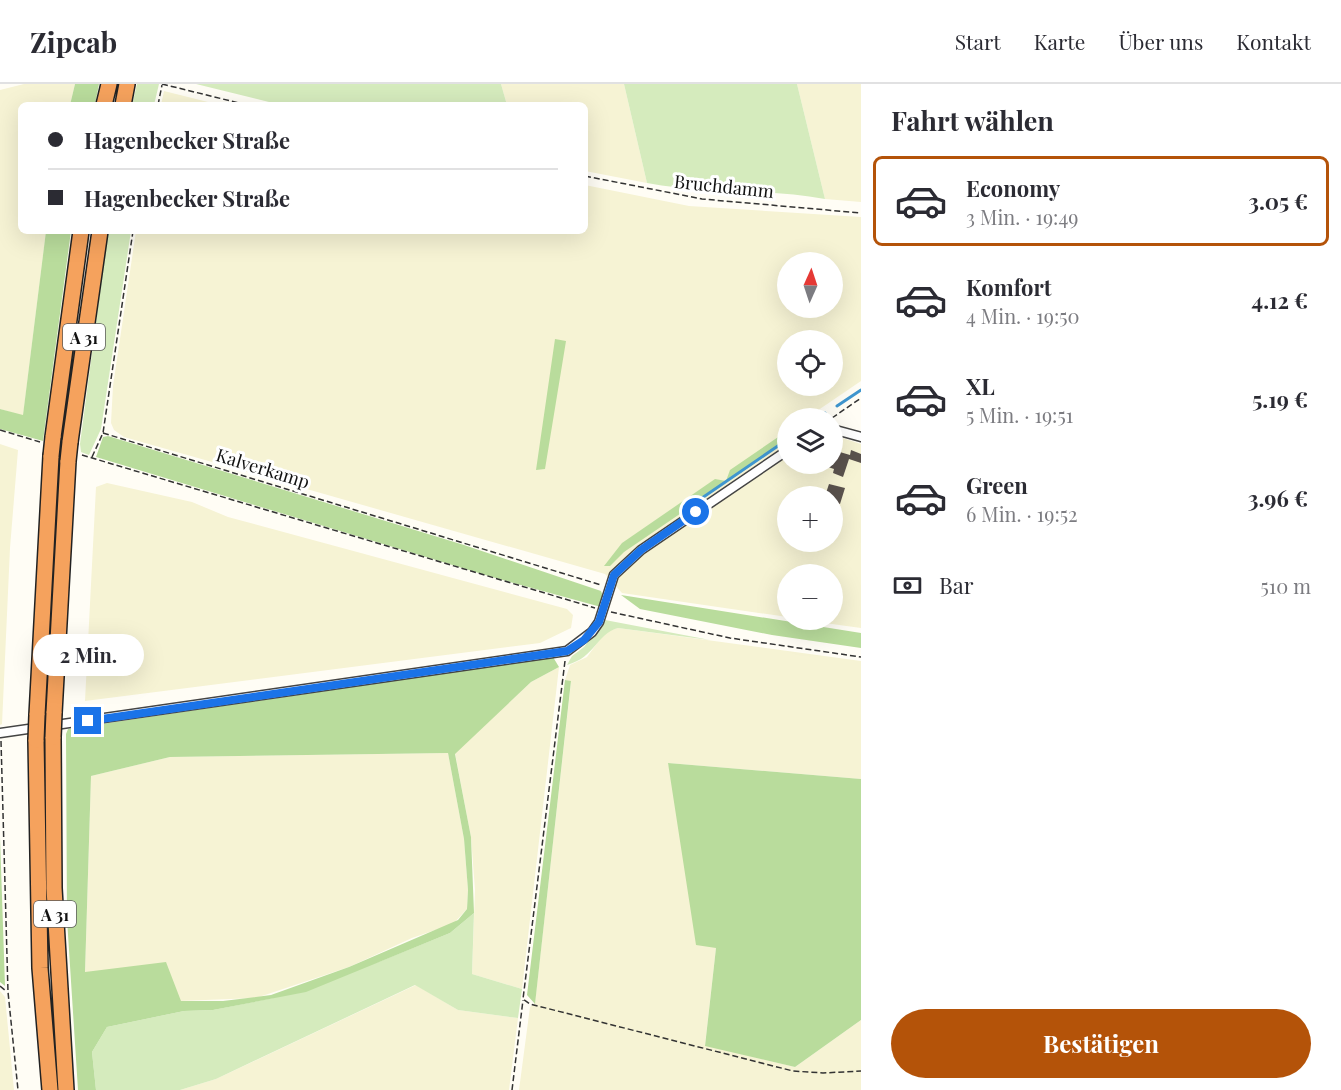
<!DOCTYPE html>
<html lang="de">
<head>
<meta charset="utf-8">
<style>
  body { margin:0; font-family:"Playfair Display",serif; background:#f2f2f3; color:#2b2b33; height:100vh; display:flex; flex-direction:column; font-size:22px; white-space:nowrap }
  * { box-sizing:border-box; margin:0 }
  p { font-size:20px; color:#7c7c81 }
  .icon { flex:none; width:33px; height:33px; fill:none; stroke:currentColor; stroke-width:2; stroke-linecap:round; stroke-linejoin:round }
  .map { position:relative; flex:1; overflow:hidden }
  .details { display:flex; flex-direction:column; background:#fff; width:480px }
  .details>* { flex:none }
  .top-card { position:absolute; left:18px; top:18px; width:570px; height:132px; border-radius:9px; box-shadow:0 6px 24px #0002; display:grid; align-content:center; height:132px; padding:0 30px; background:#fff }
  .needle { width:39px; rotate:3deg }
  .buttons { position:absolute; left:777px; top:168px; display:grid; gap:12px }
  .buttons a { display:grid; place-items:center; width:66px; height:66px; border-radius:50%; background:#fff; box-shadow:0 6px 24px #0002; font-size:30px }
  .end { position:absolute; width:27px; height:27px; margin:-14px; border:8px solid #1a73e8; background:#fff; box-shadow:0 0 0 3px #fff }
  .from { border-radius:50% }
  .bubble { position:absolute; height:42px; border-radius:21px; background:#fff; box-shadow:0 6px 24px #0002; font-size:20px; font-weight:700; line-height:42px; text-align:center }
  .top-card b { display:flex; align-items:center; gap:21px; height:57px; font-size:22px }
  .top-card b+b { border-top:2px solid #e1e1e2 }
  .top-card i { width:15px; height:15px; background:#2b2b33 }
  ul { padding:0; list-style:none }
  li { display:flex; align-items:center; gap:18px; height:90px; margin:0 12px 9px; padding:0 18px; border:3px solid transparent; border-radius:9px }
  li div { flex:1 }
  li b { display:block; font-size:22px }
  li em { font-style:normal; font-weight:700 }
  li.active { border-color:#b45309 }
  li>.icon { width:54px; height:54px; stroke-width:1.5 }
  h2 { padding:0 30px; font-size:27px; line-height:72px }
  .pay { display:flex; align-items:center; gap:15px; height:66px; padding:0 30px; font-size:22px }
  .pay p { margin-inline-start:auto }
  .action { display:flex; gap:12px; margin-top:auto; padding:12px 30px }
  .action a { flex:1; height:69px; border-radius:36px; background:#b45309; color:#fff; font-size:24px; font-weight:700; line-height:69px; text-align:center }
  header { display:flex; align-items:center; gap:36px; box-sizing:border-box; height:84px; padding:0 30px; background:#fff; border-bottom:2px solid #e1e1e2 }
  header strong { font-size:28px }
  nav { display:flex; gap:33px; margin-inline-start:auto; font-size:21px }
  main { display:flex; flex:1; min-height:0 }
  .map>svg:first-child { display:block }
</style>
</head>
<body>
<header>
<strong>Zipcab</strong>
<nav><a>Start</a><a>Karte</a><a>Über uns</a><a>Kontakt</a></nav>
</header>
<main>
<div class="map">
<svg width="861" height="1006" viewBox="0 0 861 1006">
  <rect width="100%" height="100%" fill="#fffdf5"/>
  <path fill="#f6f3d4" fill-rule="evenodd" d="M24,0H75L70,21H21V147H46L23,332L0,325V6Z
    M501,0H624L647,99L585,87V21H507Z
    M797,0H861V118L825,115Z
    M164,7L220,21H161Z
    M585,101L689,122L861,133V297L814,329L818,334H788V380H832L833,351L861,360V544L803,536H832V490H788L787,533L622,509L605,490L124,353L114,346L111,339L113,302L136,147H585ZM788,178H832V224H788ZM788,256H832V302H788ZM812,409V412H832V458H788V412H811Z
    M0,360L18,366L10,464L2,640L0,641Z
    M107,399L192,418L228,433L567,525L573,531L571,544L540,559L85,617L96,403Z
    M618,544L861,577V695L668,679L716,864L705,961L795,983L861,936V1006H519L530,923L535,919L571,598L565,596L570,581L587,573L606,547Z
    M559,583L522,905L472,890L475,806L471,753L455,669L531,598Z
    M448,669L464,755L468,806L467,825L453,840L412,854L349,883L256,914L180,917L85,889L91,692L170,673Z
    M416,901L458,926L518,934L509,1006H180L216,995Z
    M0,907L5,913L14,1006H0Z"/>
  <path fill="#d5ebbd" d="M137,0H159L154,21H132Z
    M196,0H501L507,21H281Z
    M624,0H797L825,115C766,104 706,110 647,99Z
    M108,147H131L101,345L89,371L81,368L80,360Z
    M605,536L710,556L618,544C596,550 596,573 567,581L572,572L584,563Z
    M474,829L472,890L522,905L518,934L458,926L415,901L216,995L180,1006H96L92,968L107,943L184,927L213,926L273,914L381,877L450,849Z"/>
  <path fill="#b9dc9c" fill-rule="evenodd" d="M75,0H99L95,21H70Z
    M46,147H71L43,357L0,345V325L23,331Z
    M555,255L566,257L545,385L536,386Z
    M787,347V357L624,468L610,482H604L622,459L715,395L726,397L730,386Z
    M108,352L464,461L601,507L604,515L601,523L492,493L96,373L103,353Z
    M621,511L861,549V564L772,551L640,525Z
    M553,573L559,583L531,598L455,670L471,753L474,829L450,849L306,908L213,926L184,927L107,943L92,968L96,1006H78L67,835L66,650L68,645ZM448,669L464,755L468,806L467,825L458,836L349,883L271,911L223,917H181L166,878L85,888L91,692L170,673Z
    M565,596L571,597L535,920L527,911Z
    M668,679L861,695V936L795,983L705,962L716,864L696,861Z
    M0,753L5,902L0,898Z"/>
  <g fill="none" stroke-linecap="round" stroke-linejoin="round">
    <path stroke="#3f96cf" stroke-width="3" d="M837,322L861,306
      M817,334L825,329
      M683,427L788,355"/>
  </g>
  <path fill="#5a524d" d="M833,366L850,371L851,366L861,370V379L849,375L843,393L833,389L834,385L828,383L829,380H832Z
    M829,400L845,404L840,420L832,417V412H825Z"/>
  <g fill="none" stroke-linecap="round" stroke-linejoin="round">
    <defs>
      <path id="street" d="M832,345L861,353
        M0,649L567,567L592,548L599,538L614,491L641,466L788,366"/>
      <path id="highway" d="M104,21L109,0
        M123,21L127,0
        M53,353L81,147
        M70,358L100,147
        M54,629L68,377
        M37,631L51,372
        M53,653L54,804L66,1006
        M36,656L40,884L50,1006"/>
    </defs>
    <use href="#street" stroke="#444" stroke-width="11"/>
    <use href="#highway" stroke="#222" stroke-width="18"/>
    <path stroke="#333" stroke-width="1.5" stroke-dasharray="6 3" stroke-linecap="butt" d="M162,0L247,21
      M158,21L162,1
      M585,92L702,115L861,129
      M832,334L861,314
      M0,346L40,358
      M103,349L601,501
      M82,371L595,524
      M92,373L103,349L133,147
      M611,528L730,554L861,573
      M565,577L523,915L530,920L793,987L823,989L861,987
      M1,657L8,908L18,1006
      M0,902L6,907
      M512,1006L523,916"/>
    <use href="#street" stroke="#fff" stroke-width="8"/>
    <use href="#highway" stroke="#f5a25d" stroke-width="15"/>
    <defs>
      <path id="highway-bridge" d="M51,372L53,353
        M68,377L70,358
        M53,653L54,629
        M36,656L37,631"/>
    </defs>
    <use href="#highway-bridge" stroke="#222" stroke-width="18" stroke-linecap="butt"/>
    <use href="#highway-bridge" stroke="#f5a25d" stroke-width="15"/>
  </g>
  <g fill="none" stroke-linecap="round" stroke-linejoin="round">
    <path stroke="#1a73e8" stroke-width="8" d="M88,637L567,567L584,556L599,538L614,491L641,466L696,428"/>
  </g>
  <g text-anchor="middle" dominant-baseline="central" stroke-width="6" stroke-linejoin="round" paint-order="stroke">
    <g fill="#fff" stroke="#585858" stroke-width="1.5">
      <rect x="63" y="240" width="42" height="26" rx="4.5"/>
      <rect x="34" y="817" width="42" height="26" rx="4.5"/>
    </g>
    <g font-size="16" font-weight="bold" fill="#111">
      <text x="84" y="253">A 31</text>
      <text x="55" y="830">A 31</text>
    </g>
    <g font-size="18" fill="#111" stroke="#fff">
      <text transform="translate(724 102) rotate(6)">Bruchdamm</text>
      <text transform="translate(263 384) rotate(17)">Kalverkamp</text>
    </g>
  </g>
</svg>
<div class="buttons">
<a><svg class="needle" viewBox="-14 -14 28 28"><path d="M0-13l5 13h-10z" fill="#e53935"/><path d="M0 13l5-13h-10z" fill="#7c7c81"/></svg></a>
<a><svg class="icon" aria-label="locate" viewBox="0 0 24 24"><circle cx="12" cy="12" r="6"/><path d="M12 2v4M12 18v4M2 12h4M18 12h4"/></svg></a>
<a><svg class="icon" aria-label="layers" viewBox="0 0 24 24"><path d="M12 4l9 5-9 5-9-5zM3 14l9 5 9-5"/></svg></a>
<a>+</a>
<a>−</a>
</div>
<i class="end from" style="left:696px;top:428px"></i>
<i class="end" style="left:88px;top:637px"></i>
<div class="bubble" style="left:33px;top:550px;width:111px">2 Min.</div>
<div class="top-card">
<b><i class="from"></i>Hagenbecker Straße</b>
<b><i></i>Hagenbecker Straße</b>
</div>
</div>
<section class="details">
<h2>Fahrt wählen</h2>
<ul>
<li class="active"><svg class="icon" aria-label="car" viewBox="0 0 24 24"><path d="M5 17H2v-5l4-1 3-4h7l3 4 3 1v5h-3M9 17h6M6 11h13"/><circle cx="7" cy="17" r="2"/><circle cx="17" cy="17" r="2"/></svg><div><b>Economy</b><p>3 Min. · 19:49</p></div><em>3.05 €</em></li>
<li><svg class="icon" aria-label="car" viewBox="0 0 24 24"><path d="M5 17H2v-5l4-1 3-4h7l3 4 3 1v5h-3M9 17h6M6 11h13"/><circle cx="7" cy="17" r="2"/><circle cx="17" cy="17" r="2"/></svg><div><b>Komfort</b><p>4 Min. · 19:50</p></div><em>4.12 €</em></li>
<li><svg class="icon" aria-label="car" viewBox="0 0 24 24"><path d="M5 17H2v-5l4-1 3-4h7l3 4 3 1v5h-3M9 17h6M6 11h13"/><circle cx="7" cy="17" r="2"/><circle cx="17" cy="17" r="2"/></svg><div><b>XL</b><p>5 Min. · 19:51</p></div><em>5.19 €</em></li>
<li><svg class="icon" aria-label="car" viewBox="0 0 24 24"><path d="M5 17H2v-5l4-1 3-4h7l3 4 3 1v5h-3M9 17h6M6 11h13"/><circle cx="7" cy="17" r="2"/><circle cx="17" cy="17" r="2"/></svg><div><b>Green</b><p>6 Min. · 19:52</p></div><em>3.96 €</em></li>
</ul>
<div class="pay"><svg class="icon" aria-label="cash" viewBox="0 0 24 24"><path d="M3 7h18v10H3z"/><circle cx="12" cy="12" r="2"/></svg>Bar<p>510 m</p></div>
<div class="action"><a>Bestätigen</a></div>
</section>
</main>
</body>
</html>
